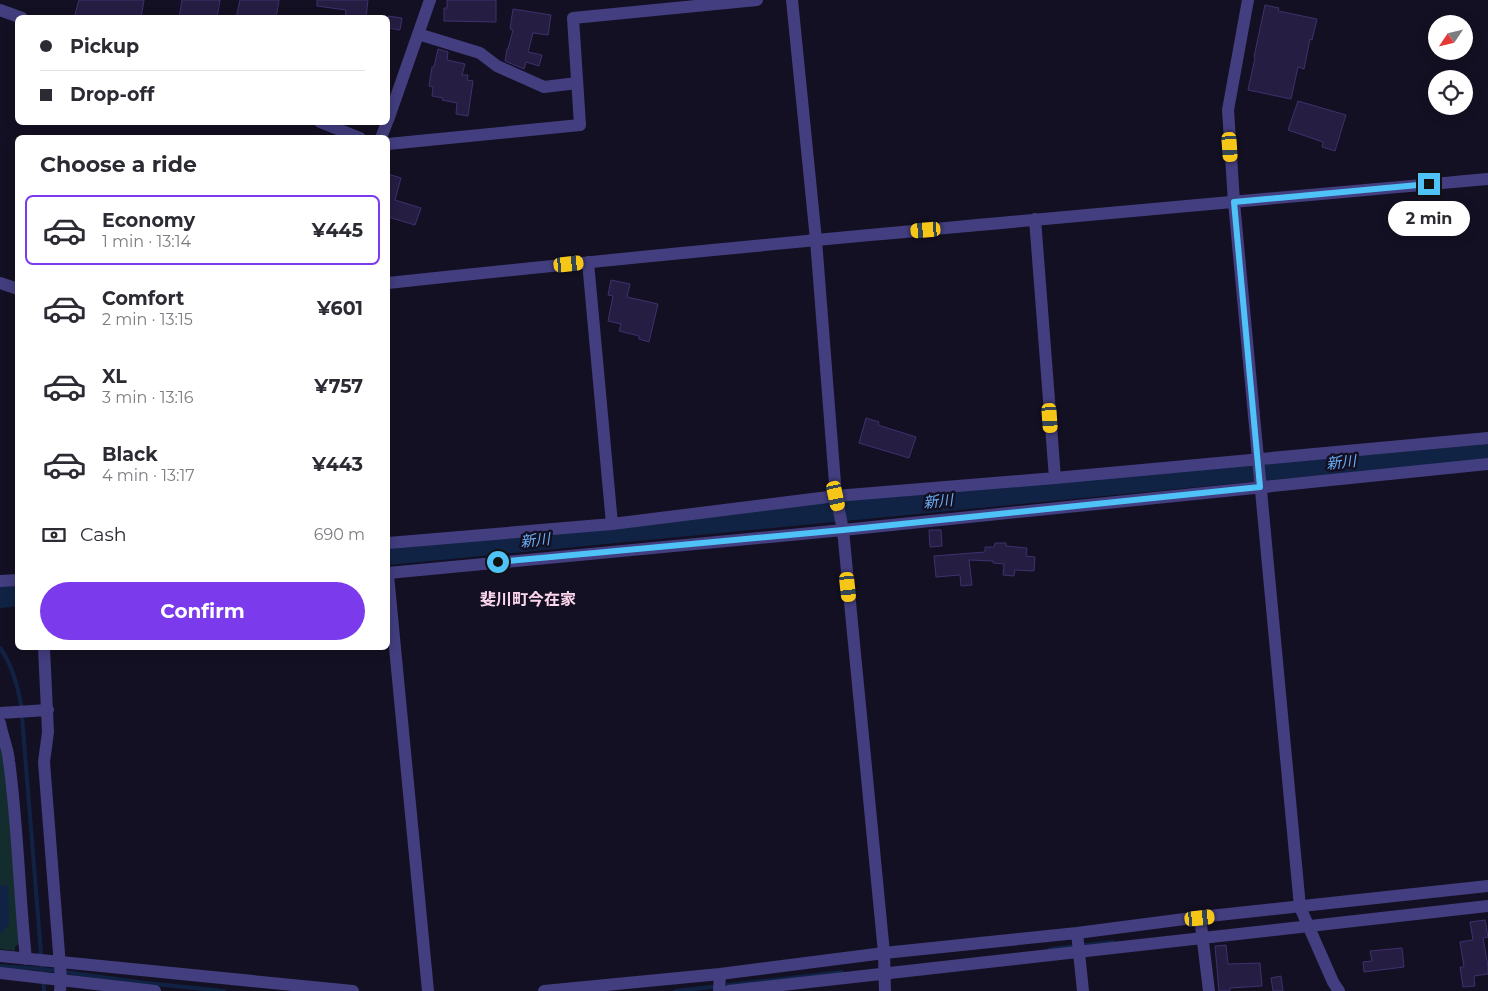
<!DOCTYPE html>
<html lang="en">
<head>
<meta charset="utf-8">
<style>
  body { margin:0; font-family:Montserrat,"Noto Sans JP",sans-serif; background:#f2f2f3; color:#2b2b33; height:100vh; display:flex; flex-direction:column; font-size:19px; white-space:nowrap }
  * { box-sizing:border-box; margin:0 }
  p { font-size:16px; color:#7c7c81 }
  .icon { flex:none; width:28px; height:28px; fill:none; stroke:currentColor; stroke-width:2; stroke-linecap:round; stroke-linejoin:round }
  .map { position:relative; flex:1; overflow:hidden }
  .details { position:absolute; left:15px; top:135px; width:375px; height:515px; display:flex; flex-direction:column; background:#fff; border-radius:8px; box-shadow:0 2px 12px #0003 }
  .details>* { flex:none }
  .banner { position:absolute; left:15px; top:15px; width:375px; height:110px; border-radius:8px; box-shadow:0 2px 12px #0003; display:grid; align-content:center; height:110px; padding:0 25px; background:#fff }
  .needle { width:32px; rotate:235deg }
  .tools { position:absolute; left:1428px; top:15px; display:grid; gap:10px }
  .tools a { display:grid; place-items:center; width:45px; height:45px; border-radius:50%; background:#fff; box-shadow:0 2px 12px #0003; font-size:25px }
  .end { position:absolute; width:22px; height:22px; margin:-11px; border:6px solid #4fc3f7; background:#111; box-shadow:0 0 0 2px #111 }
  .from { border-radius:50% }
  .bubble { position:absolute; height:35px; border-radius:18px; background:#fff; box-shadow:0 2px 12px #0003; font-size:16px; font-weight:700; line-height:35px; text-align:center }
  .car { position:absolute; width:15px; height:30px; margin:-15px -8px; border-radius:6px; box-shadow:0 0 4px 1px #0007; background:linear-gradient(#f5c518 24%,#345 0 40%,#f5c518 0 76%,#345 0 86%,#f5c518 0) }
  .banner b { display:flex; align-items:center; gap:18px; height:48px; font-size:19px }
  .banner b+b { border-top:1px solid #e1e1e2 }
  .banner i { width:12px; height:12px; background:#2b2b33 }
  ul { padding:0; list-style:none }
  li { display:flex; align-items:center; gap:15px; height:70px; margin:0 10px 8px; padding:0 15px; border:2px solid transparent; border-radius:8px }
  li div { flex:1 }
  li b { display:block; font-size:19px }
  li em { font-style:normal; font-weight:700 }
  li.current { border-color:#7c3aed }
  li>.icon { width:45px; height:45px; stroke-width:1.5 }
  h2 { padding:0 25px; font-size:22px; line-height:60px }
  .pay { display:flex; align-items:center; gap:12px; height:55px; padding:0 25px; font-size:19px }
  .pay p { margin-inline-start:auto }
  .button { display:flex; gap:10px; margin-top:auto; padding:10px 25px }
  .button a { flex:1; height:58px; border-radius:30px; background:#7c3aed; color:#fff; font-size:20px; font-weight:700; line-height:58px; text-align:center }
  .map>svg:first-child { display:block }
</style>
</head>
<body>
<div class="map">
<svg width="1488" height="991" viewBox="0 0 1488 991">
  <rect width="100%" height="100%" fill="#141023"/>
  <path fill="#132c2d" d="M0,738L4,754L20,943L15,947V951L0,949Z"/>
  <path fill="#112345" d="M0,885L8,886L9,924L0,935Z"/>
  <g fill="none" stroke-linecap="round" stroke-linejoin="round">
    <path stroke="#112345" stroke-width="4" d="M0,648C12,665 17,684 21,704L44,991
      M1050,949L1113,942
      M0,966L43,969L145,983L224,991
      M676,991L842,972"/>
    <path stroke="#112345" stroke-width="22" d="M388,554L1488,448
      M0,597L18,595"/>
  </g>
  <path fill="#261d43" stroke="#3f316d" d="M79,0H144L141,18H74Z
    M182,0H220L217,18H179Z
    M240,0H279L276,18H236Z
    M317,0H368L366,18H345L346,10L317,6Z
    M447,0H496V22L444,21V8H447Z
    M1265,5L1279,8L1278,11L1317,19L1312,40L1310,39L1304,69L1298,67L1291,99L1248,90L1255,58L1254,57Z
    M513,9L551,15L548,35L533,33L528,52L542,55L539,66L526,62L524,69L505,61L507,49H508L513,30L510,29Z
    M388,16L402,18L400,30L388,28Z
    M438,49L448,52L447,60L465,64L462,75H468L467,80L473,81L468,116L456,114L457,103L442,100L443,98L432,96L433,87L429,86L432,67H434Z
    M1298,101L1346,115L1335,151L1322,147L1323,142L1288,130Z
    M388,174L401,178L395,200L421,208L415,225L388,217Z
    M611,280L630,284L627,297L658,304L649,342L639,339V336L619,331L621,324L608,321L613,296L608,295Z
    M866,418L879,422L878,425L916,437L909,458L859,443Z
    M929,530H941L942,546L930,547Z
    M995,543H1006V546L1027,548L1026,556L1035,557L1034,571L1015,570L1014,576L1003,575L1004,564L993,563V561L969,560L972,585L961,586L960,575L936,577L934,556L985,552V547H994Z
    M1485,920L1488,937L1483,938L1488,966V974L1474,976L1475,986L1463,987L1460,967H1464L1460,942L1473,940L1470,922Z
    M1226,945L1228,964L1260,963L1262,986L1230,988V991H1219L1215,946Z
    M1402,948L1404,967L1364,972L1363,962L1372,961L1370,951Z
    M1281,976L1283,991H1273L1271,978Z"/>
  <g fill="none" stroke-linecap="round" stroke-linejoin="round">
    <path stroke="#433e7f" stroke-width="12" d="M792,0L816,240L836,496L843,530L884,953L885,991
      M1248,0L1228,110L1234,202L1300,907L1333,982L1339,991
      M0,10L22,18
      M418,34L480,53L497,66L544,87L577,83
      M388,120L430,0
      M320,122L360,138
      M381,138L387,122
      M388,144L580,125L573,18L757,0
      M1035,219L1055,478
      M588,262L612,524
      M0,283L18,289
      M388,283C754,244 1121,212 1488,179
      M388,543L612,524L836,496L1055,478L1488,438
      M388,573L843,530L1488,464
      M388,575L428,991
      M0,581L18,580
      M44,648L48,732L44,762L61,979L60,991
      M0,713L48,710
      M0,723C2,736 8,748 9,761C18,827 19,893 26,959
      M1200,917L1209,991
      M1077,933L1083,991
      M0,956L353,991
      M0,973L155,991
      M544,991L720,974L884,953L1077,933L1200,917L1488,886
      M719,991L720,974
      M729,991C982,964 1235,933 1488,906"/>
  </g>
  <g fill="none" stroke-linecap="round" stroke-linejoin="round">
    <path stroke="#4fc3f7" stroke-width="6" d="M498,562L843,530L1260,487L1234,202L1429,184"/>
  </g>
  <g text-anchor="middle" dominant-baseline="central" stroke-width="5" stroke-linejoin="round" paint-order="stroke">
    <g font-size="15" font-style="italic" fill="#6aaff5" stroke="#141023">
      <text transform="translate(1341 462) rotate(-6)">新川</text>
      <text transform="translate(938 501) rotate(-6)">新川</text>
      <text transform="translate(535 540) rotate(-6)">新川</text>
    </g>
    <g font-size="16" font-weight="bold" fill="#fcd6ed" stroke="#141023">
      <text x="528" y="599">斐川町今在家</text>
    </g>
  </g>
</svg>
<div class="tools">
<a><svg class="needle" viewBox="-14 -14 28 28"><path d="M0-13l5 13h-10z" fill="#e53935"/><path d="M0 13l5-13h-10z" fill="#7c7c81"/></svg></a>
<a><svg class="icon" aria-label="locate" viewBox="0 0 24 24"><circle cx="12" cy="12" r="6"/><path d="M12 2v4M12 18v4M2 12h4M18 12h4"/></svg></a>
</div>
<i class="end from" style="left:498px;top:562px"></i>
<i class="end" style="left:1429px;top:184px"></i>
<div class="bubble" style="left:1388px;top:201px;width:82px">2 min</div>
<i class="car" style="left:1230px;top:147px;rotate:176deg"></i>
<i class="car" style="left:926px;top:230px;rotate:265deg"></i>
<i class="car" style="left:569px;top:264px;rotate:84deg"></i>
<i class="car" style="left:1050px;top:418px;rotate:176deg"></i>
<i class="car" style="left:836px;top:496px;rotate:168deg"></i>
<i class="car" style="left:848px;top:587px;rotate:174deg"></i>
<i class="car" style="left:1200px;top:918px;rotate:84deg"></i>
<div class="banner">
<b><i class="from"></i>Pickup</b>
<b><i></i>Drop-off</b>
</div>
<section class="details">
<h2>Choose a ride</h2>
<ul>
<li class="current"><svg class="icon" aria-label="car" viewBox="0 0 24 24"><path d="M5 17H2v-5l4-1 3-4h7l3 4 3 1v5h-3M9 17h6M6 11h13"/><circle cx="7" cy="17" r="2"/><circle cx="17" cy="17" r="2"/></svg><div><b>Economy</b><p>1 min · 13:14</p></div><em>¥445</em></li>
<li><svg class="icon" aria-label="car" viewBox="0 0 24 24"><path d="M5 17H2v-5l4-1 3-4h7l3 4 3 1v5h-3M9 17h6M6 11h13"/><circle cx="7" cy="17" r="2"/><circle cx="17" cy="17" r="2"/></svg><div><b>Comfort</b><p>2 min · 13:15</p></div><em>¥601</em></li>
<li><svg class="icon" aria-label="car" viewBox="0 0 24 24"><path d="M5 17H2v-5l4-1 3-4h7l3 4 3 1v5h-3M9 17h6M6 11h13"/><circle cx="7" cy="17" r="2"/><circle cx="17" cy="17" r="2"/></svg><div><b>XL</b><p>3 min · 13:16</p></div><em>¥757</em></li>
<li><svg class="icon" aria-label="car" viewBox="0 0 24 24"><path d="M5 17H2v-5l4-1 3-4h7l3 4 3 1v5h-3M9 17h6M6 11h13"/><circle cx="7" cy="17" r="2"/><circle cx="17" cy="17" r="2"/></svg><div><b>Black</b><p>4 min · 13:17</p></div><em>¥443</em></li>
</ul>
<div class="pay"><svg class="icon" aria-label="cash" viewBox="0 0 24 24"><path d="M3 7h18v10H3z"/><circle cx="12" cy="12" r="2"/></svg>Cash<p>690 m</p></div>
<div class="button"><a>Confirm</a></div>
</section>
</div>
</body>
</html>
